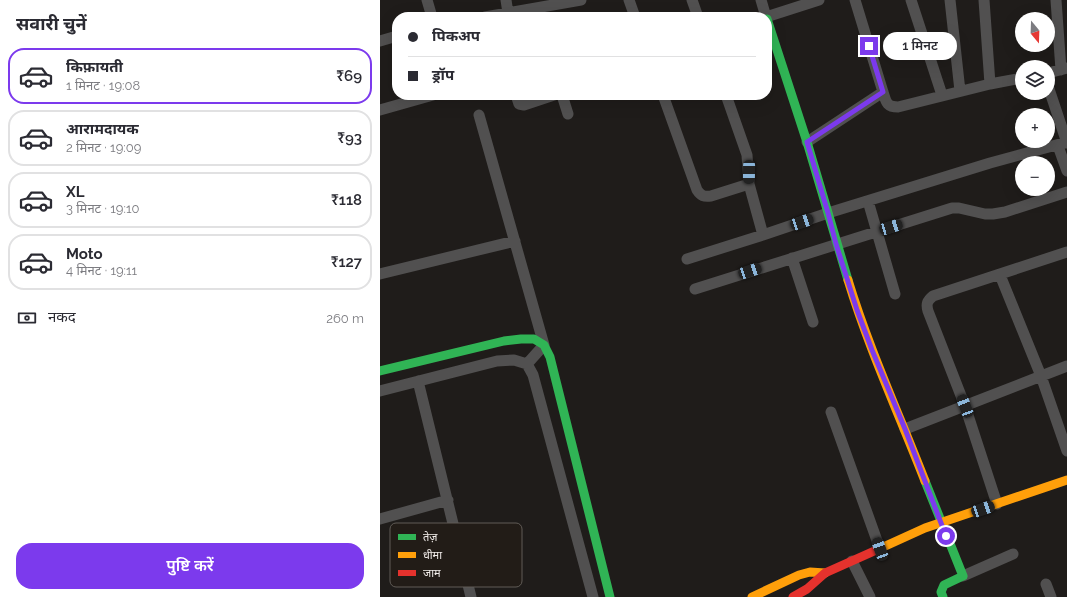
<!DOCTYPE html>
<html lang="hi">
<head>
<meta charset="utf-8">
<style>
  body { margin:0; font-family:Raleway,"Noto Sans Devanagari",sans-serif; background:#f7f7f7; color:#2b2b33; height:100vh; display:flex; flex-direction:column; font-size:15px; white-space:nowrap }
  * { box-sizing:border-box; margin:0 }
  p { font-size:13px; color:#7c7c81 }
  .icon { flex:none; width:22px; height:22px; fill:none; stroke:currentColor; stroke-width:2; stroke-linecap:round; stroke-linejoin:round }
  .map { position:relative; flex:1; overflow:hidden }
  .panel { display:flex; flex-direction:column; background:#fff; width:380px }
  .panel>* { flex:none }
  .banner { position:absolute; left:12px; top:12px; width:380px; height:88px; border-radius:16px; box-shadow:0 4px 16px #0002; display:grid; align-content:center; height:88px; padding:0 16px; background:#fff }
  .needle { width:26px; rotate:161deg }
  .tools { position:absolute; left:635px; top:12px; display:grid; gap:8px }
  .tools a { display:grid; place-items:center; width:40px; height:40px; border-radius:50%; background:#fff; box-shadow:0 4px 16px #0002; font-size:20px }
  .end { position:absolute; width:18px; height:18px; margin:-9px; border:5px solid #7c3aed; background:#fff; box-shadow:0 0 0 2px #fff }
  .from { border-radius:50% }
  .bubble { position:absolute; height:28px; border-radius:14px; background:#fff; box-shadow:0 4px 16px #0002; font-size:13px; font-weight:600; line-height:28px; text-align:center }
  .car { position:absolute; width:12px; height:24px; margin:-12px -6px; border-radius:5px; box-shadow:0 0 3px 1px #0007; background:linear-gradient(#222 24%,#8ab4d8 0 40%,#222 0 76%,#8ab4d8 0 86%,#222 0) }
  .banner b { display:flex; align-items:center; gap:14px; height:38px; font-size:15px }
  .banner b+b { border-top:1px solid #e1e1e2 }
  .banner i { width:10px; height:10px; background:#2b2b33 }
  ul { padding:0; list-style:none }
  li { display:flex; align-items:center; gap:12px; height:56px; margin:0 8px 6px; padding:0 8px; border:2px solid #e1e1e2; border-radius:16px }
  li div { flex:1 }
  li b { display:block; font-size:15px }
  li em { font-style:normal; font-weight:600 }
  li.current { border-color:#7c3aed }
  li>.icon { width:36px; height:36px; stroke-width:1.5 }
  h2 { padding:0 16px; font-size:18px; line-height:48px }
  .pay { display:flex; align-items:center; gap:10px; height:44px; padding:0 16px; font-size:15px }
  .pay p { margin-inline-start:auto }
  .cta { display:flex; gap:8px; margin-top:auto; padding:8px 16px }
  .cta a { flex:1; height:46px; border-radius:16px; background:#7c3aed; color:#fff; font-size:16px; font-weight:600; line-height:46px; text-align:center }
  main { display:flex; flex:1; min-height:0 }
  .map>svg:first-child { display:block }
</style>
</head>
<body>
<main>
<section class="panel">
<h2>सवारी चुनें</h2>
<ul>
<li class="current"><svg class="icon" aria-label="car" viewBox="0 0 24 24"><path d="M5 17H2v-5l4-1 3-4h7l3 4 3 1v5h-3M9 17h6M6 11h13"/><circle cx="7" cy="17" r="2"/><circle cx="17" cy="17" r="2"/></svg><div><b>किफ़ायती</b><p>1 मिनट · 19:08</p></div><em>₹69</em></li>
<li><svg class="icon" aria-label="car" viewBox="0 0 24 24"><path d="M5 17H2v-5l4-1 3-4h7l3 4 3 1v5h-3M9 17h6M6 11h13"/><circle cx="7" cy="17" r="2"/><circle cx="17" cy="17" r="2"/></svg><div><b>आरामदायक</b><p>2 मिनट · 19:09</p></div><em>₹93</em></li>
<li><svg class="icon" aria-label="car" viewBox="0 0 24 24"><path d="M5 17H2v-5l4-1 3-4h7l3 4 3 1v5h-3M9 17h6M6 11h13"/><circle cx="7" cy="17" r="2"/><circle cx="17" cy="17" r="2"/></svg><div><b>XL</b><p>3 मिनट · 19:10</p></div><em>₹118</em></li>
<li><svg class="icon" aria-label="car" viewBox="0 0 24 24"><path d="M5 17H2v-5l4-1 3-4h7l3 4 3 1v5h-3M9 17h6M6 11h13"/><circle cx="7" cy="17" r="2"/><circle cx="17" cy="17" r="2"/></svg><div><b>Moto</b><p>4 मिनट · 19:11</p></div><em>₹127</em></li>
</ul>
<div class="pay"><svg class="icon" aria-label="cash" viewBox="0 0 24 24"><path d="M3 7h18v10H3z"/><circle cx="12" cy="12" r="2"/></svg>नकद<p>260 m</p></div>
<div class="cta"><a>पुष्टि करें</a></div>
</section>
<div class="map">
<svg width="687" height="597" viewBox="0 0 687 597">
  <rect width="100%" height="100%" fill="#1f1c1a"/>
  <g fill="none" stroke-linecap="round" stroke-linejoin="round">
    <path stroke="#515050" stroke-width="11" d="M47,0L52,17
      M126,0L128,13
      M249,0L255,17
      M312,0L318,17
      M381,0L386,17
      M475,0L503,92C506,101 506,107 518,107L610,84L642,78
      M531,0L562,95
      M570,0L580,91
      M604,0L610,84
      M676,0L681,70
      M105,17L201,0
      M386,17L439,0
      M0,41L17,36
      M668,73L687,68
      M668,86L687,143
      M136,95L139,104L144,105L174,95
      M182,95L188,114
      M283,95L317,190C321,196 324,197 331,196L369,184
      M346,95L367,155L369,184L383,235
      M0,110L53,95
      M99,115L164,345L147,364
      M427,142L503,92
      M678,146L687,171
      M488,201L515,294
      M412,258L433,322
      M307,259L383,235L448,213L610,163L687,142
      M0,274L135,241
      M620,275L661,376L687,451
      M315,289L572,208H579L605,214H613L625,212L687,192
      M38,381L91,597
      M0,391L117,361L134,360L147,364L153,375L213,597
      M451,412L500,549
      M525,429L687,366
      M617,504L585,406L548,311C546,304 547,301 553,296L687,252
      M0,519L68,500
      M472,561L490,597
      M583,576L633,554
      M666,584L671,597"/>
    <path stroke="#30b455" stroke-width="9" d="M387,19L427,142L468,280
      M0,371L124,341L141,339H154L164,345L170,357L230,597
      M545,481L583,576L564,585L561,592L563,597"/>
    <path stroke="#ff9f0a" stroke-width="9" d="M468,280C489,349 519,414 545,481
      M501,548L545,528L687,480
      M372,597L419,575L430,572L445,573"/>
    <path stroke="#e5322d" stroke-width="9" d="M413,597L427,589L445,573L501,548"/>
  </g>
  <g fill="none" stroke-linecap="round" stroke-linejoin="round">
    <path stroke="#7c3aed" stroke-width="5" d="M489,46L503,92L427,142L448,213L456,244L477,310L492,350L525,429L566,536"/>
  </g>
  <rect x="10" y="523" width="132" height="64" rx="6" fill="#221c17" stroke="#605b56" stroke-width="1"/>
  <rect x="18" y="534" width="18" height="6" fill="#30b455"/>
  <rect x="18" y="552" width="18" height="6" fill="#ff9f0a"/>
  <rect x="18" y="570" width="18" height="6" fill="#e5322d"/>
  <g font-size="11" fill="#f2edea">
    <text x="43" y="541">तेज़</text>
    <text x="43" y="559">धीमा</text>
    <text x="43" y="577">जाम</text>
  </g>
</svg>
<div class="tools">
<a><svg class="needle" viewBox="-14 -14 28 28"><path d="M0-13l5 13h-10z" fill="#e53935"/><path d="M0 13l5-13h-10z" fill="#7c7c81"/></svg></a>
<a><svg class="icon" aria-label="layers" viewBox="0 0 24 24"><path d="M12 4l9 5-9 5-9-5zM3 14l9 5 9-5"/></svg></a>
<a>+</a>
<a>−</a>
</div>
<i class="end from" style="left:566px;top:536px"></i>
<i class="end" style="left:489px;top:46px"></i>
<div class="bubble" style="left:503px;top:32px;width:74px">1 मिनट</div>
<i class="car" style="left:369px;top:172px;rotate:181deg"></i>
<i class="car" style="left:422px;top:222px;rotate:71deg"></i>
<i class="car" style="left:511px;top:227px;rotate:73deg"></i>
<i class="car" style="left:370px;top:271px;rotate:72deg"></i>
<i class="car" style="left:585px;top:406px;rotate:339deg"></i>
<i class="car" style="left:603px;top:509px;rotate:71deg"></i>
<i class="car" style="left:500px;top:549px;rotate:340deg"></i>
<div class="banner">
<b><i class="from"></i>पिकअप</b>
<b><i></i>ड्रॉप</b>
</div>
</div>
</main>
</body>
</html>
